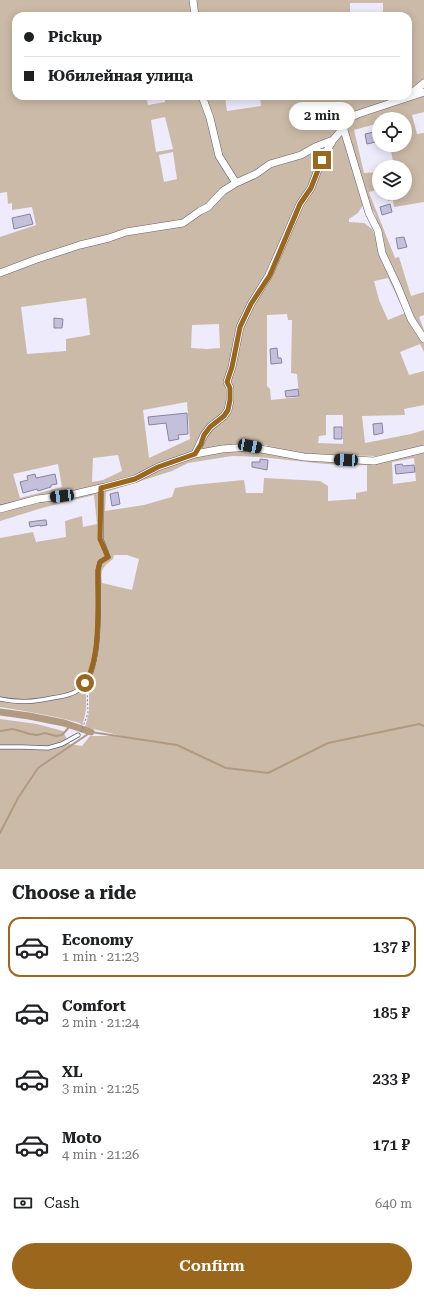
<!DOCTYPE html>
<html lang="en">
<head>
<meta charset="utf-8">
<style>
  body { margin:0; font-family:"Roboto Serif",serif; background:#f2f2f2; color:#202124; height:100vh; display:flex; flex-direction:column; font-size:15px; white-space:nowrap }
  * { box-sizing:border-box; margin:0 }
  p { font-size:13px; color:#757577 }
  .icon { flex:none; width:22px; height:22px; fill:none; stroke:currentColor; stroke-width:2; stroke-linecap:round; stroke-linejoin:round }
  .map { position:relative; height:869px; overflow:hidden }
  .details { display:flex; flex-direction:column; background:#fff; flex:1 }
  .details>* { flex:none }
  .guide { position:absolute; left:12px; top:12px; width:400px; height:88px; border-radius:12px; box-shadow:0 2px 10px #0003; display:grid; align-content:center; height:88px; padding:0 12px; background:#fff }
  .tools { position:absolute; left:372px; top:112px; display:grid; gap:8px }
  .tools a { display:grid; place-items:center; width:40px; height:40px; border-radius:50%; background:#fff; box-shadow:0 2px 10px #0003; font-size:20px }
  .end { position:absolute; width:18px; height:18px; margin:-9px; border:5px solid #9a671d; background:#fff; box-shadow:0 0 0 2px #fff }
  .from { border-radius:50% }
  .bubble { position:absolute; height:28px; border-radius:14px; background:#fff; box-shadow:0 2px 10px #0003; font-size:13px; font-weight:600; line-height:28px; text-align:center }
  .car { position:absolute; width:12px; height:24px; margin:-12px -6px; border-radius:5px; box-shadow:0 0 3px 1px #0007; background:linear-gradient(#222 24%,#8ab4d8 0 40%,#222 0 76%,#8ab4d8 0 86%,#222 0) }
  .guide b { display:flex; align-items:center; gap:14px; height:38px; font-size:15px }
  .guide b+b { border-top:1px solid #e0e0e0 }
  .guide i { width:10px; height:10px; background:#202124 }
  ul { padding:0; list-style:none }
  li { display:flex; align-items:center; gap:12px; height:60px; margin:0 8px 6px; padding:0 4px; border:2px solid transparent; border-radius:12px }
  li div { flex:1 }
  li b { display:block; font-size:15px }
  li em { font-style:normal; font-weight:600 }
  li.current { border-color:#9a671d }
  li>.icon { width:36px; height:36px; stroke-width:1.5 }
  h2 { padding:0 12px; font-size:18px; line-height:48px }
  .pay { display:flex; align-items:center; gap:10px; height:44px; padding:0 12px; font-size:15px }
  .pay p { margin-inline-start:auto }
  .primary-button { display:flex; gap:8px; margin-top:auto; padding:8px 12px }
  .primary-button a { flex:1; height:46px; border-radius:24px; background:#9a671d; color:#fff; font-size:16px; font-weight:600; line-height:46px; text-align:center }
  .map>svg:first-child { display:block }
</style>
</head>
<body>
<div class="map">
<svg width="424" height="869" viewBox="0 0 424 869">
  <rect width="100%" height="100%" fill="#edebfc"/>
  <path fill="#cbbaa7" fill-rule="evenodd" d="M0,0H424V112L412,115L417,134L424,133V202L394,207L393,200L388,201L386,193H405V167H394L390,145H405V119H379V123L354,130L364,173L379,172V189L369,192L370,195L395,258L399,257L411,296L424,292V315L419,317L424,330V334L418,326L386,256L375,214L367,202L354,171L363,205L358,213L349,219V222L364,223L372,229L424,344V352L420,344L400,352L409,375L424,371V405L404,409L405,415L362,416L365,443L411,434L424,430V446L376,456L295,454L273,449L266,445L250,444L219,447L128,479L0,508V237L36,225L32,207L12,210V203L8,204L7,192L0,193ZM350,3H383V16H408V96H260L261,106L227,111L225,96H165V102L148,105L146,96H16V16H362V12H350ZM165,117L173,149L156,152L151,120ZM173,152L177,179L164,182L159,155ZM388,278L405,313L388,320L379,300L374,281ZM86,298L90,335L66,339V351L27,354L21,307ZM287,314L288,320H292L291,373L297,374L299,397L271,400L270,389L267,386V315ZM219,324L220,348L207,349L191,348L192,325ZM187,402L190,439L149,458L143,410ZM326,415H343V444L318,443L319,436L326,435ZM118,455L122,471L103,480L92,482L93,458ZM58,464L62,487L20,498L13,474Z
    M250,449L374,462L424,450V869H0V719L37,724L63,731L69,744L82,746L90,736H122L85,727L89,712V694L87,684L96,660L99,630V571L100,564L108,559L110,556L103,541L102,534L103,490C142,475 181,457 222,451C231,450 241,449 250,449ZM232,456C277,456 322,467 367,465V491L356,493V499L328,501V486L320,481L264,478L263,493H246L244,480L193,485L175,488L172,497L144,505L105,511L106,492L172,471L188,463ZM414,458L416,481L393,484L392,462ZM114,555H127L139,559L132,590L102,583C100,569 103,567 113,559Z
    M100,491L99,539L106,555L98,564L96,569L95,636L94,660L87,680L76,690L63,695L20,701L0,699V538L33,532L36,542L66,537L65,521L82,516L83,527L97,524L94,495L42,508L0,521V512L39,500Z
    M85,687C87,704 87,710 82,726L80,723C54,716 27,711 0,707V701C28,706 61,703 85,687Z"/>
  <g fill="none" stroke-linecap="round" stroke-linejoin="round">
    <path stroke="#b19a80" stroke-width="2" d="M0,731L13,729L30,734L37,735L45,733L56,736L62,735L71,725
      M0,833L18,798L38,768L91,732L177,745L226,768L268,773L328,743L419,724L424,726"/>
    <path stroke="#b19a80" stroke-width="7" d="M0,712L29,716L64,723L91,732"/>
  </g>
  <path fill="#c4bfdb" stroke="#88849d" d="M374,132L376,142L367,144L365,134Z
    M390,204L392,212L382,215L380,207Z
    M30,214L33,224L14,229L12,218Z
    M404,237L407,247L398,249L396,238Z
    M54,318L63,319L62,328H54Z
    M277,348L278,358H281L282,363L271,364L270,349Z
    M298,389L299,396L286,397L285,391Z
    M187,413L188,434L178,435L179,439L169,441L166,423L149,425L148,417Z
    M382,423L383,433L374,435L373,424Z
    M334,427H342V439H334Z
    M260,459L268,460L267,470L252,467V462H260Z
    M402,464L403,466L414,465L415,472L396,474L395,465Z
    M35,474L36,478L55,474L57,484L51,485V487L38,491L37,489L23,493L20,482L28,480L27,476Z
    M118,492L120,504L112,506L110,494Z
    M44,520H46L47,525L40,526V525L30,527L29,522Z"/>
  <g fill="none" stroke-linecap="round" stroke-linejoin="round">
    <defs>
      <path id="service" d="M0,699C20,703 32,702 52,698C61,697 72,695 80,689C103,672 98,597 98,570L100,562L108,557L101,539V488
        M0,747H22L48,748L62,744L78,735"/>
      <path id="minor" d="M193,0L195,16
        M424,92L358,114L345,120L344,130L369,213L378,231L382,253L397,285L411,319L424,339
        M412,93L424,83
        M202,96L210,118L219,156L236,183
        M0,273L37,259L80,245L109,238L126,232L183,223L200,211L208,207L223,191L236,183L256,174L270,164L301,155L315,147L333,140L345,126
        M195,454L204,435L210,427L224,416L228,410L230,400V388L227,382L232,367L240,327L251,304L269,275L300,204L311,188L322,159L333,140
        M0,509L38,499L75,494L105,487L135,479L158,467L195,454L222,449L250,447L304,457L374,461L424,449"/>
    </defs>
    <use href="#service" stroke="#656179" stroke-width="5"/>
    <use href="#minor" stroke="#656179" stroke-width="8"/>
    <path stroke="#878592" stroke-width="1" stroke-dasharray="2 2" stroke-linecap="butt" d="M81,732L88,713L87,688"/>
    <use href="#service" stroke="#fff" stroke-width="3.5"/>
    <use href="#minor" stroke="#fff" stroke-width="7"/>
  </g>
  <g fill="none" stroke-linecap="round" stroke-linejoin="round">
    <path stroke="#9a671d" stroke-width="5" d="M85,683C102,657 97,602 98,570L100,562L108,557L100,539L101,488L135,479L158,467L195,454L201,444L204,435L210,427L224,416L228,410L230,400V388L227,382L232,367L240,327L251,304L270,275L300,204L311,188L322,160"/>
  </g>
</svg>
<div class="tools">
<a><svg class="icon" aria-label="locate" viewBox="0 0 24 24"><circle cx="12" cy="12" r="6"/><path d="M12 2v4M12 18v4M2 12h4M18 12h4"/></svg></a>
<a><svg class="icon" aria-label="layers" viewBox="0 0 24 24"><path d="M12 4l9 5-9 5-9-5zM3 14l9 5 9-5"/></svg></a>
</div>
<i class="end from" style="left:85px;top:683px"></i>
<i class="end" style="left:322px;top:160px"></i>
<div class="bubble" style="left:289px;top:102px;width:66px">2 min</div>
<i class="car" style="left:250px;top:446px;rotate:101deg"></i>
<i class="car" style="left:346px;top:460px;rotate:273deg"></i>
<i class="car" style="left:62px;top:496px;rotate:263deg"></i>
<div class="guide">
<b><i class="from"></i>Pickup</b>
<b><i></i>Юбилейная улица</b>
</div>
</div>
<section class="details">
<h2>Choose a ride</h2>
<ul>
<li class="current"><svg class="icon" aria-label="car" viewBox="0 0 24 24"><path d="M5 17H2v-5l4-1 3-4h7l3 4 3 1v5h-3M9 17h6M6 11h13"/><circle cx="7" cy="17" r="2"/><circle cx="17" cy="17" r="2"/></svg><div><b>Economy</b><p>1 min · 21:23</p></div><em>137 ₽</em></li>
<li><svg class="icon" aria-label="car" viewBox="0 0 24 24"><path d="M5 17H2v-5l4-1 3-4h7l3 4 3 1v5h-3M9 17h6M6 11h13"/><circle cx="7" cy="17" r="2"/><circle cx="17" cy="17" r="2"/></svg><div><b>Comfort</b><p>2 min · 21:24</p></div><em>185 ₽</em></li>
<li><svg class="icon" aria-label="car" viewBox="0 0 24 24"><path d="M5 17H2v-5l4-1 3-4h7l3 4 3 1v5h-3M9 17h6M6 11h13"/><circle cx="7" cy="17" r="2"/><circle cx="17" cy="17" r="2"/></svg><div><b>XL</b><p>3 min · 21:25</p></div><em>233 ₽</em></li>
<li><svg class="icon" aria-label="car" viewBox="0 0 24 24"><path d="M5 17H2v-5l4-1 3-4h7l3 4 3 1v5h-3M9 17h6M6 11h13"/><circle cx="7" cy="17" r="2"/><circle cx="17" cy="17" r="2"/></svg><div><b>Moto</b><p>4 min · 21:26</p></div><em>171 ₽</em></li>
</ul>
<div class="pay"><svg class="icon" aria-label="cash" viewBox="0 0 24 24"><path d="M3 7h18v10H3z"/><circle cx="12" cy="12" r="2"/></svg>Cash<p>640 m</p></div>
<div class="primary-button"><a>Confirm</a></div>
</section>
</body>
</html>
